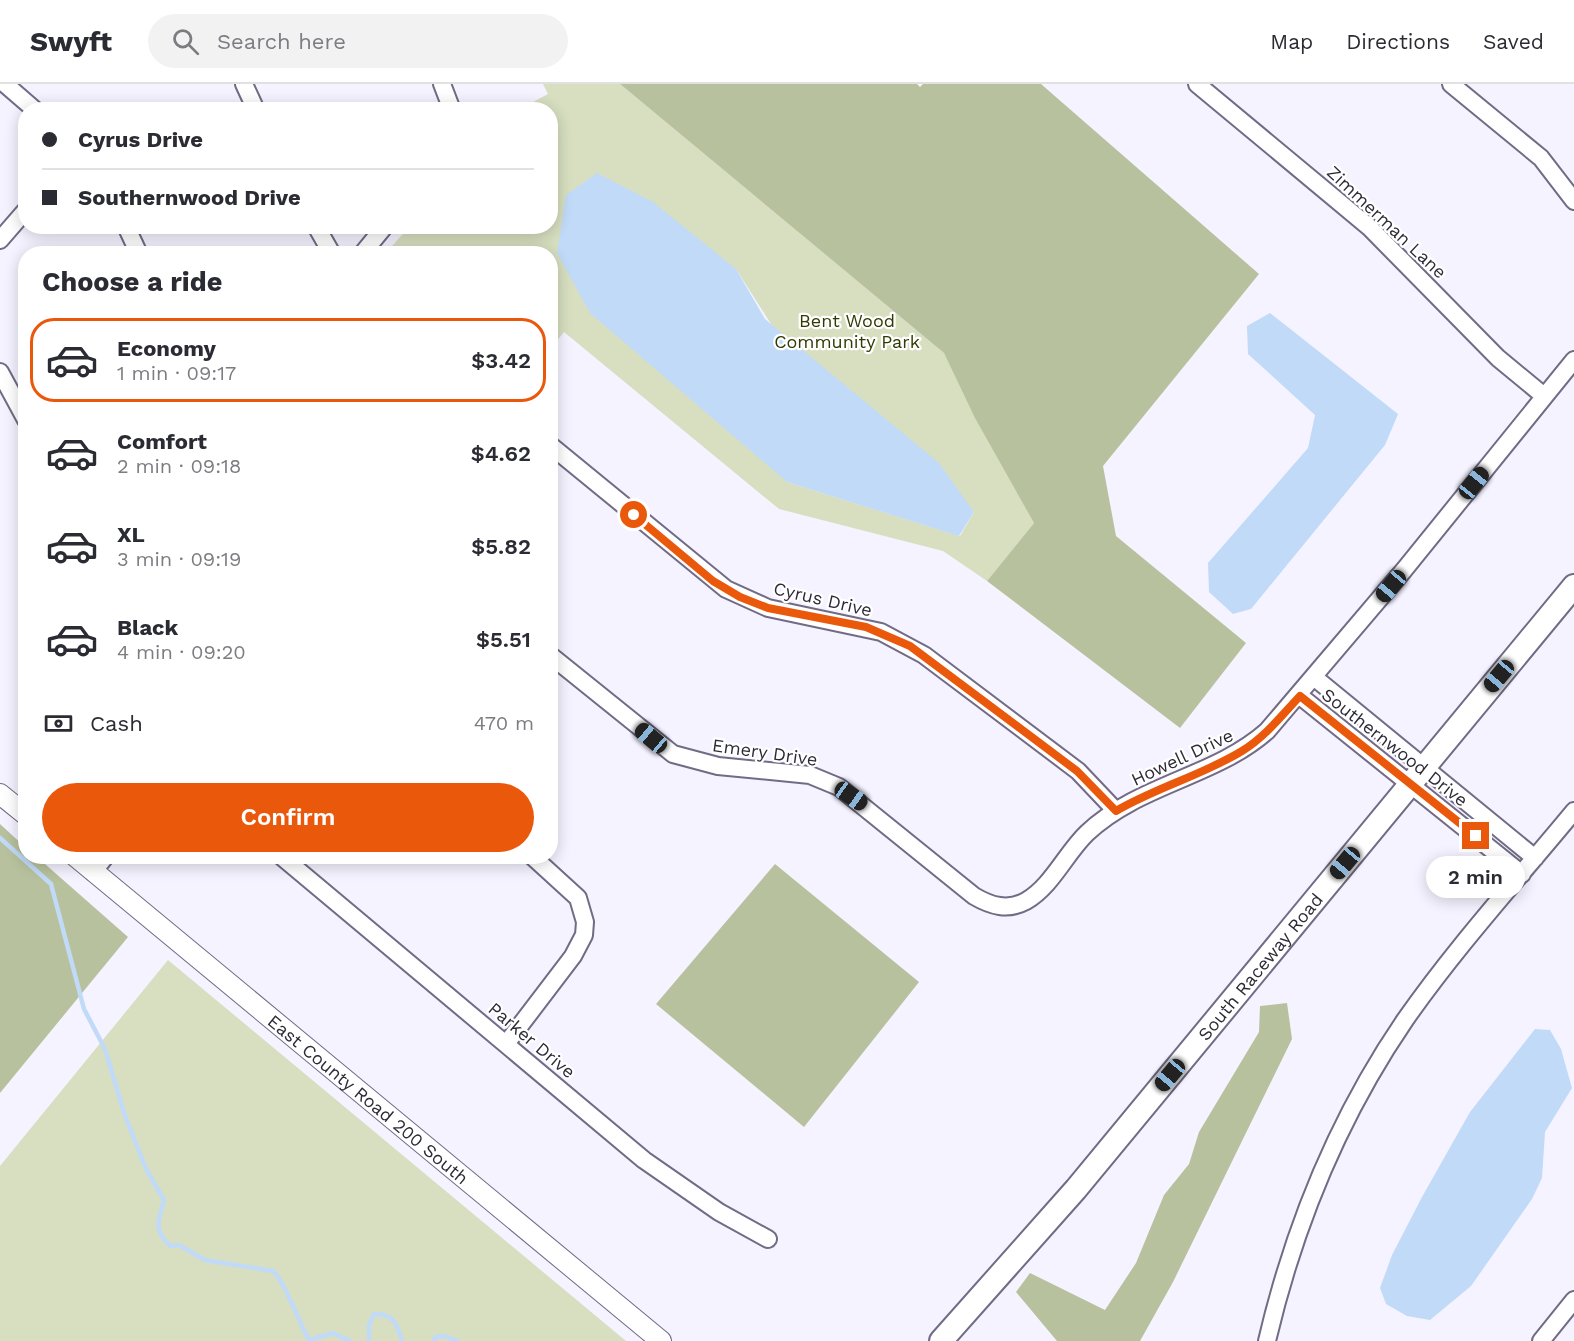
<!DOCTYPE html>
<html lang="en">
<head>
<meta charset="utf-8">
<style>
  body { margin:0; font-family:"Work Sans",sans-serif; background:#f2f2f3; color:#2b2b33; height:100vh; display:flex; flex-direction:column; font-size:22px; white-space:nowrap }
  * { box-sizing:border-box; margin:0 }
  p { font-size:20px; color:#7c7c81 }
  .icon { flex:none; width:33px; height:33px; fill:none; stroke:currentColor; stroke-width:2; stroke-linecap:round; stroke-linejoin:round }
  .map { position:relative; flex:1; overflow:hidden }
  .details { position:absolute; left:18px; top:162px; width:540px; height:618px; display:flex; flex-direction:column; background:#fff; border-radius:24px; box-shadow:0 3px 15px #0003 }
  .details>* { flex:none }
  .banner { position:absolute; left:18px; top:18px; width:540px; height:132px; border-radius:24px; box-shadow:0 3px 15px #0003; display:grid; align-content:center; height:132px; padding:0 24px; background:#fff }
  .end { position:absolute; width:27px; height:27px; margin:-14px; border:8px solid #ea580c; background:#fff; box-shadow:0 0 0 3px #fff }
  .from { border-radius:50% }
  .bubble { position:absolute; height:42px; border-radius:21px; background:#fff; box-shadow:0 3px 15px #0003; font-size:20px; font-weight:600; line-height:42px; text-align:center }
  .car { position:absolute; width:18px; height:36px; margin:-18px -9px; border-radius:8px; box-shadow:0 0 4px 2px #0007; background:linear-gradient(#222 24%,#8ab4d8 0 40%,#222 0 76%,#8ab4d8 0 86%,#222 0) }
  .banner b { display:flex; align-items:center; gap:21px; height:57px; font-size:22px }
  .banner b+b { border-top:2px solid #e1e1e2 }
  .banner i { width:15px; height:15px; background:#2b2b33 }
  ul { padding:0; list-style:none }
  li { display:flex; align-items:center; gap:18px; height:84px; margin:0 12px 9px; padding:0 12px; border:3px solid transparent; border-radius:24px }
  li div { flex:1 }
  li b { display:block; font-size:22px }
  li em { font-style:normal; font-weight:600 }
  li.selected { border-color:#ea580c }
  li>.icon { width:54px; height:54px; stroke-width:1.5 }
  h2 { padding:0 24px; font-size:27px; line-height:72px }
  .pay { display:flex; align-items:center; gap:15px; height:66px; padding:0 24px; font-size:22px }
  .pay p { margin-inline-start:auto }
  .primary-button { display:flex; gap:12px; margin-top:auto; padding:12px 24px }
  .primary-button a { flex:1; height:69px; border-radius:36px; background:#ea580c; color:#fff; font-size:24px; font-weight:600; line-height:69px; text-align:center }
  header { display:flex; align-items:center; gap:36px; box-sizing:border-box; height:84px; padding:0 30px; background:#fff; border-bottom:2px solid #e1e1e2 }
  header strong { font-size:28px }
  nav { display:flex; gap:33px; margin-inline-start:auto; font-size:21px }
  .search { width:420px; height:54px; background:#f2f2f3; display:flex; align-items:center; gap:15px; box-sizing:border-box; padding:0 21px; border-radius:33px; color:#7c7c81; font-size:22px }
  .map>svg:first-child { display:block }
</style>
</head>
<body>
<header>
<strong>Swyft</strong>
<div class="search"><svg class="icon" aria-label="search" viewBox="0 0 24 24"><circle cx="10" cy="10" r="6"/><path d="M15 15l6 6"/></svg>Search here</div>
<nav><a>Map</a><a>Directions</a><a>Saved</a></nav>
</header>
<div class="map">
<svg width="1574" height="1257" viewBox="0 0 1574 1257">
  <rect width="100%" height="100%" fill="#f5f3ff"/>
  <path fill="#d7dfc0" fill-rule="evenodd" d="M543,0H620L944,269L1034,439L987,497L943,467L779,425L564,248L551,264L550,170H385L409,143L550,142V26L520,25L548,10ZM736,185L771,240L974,428L960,452L787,398Z
    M168,876L626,1257H0V1082Z"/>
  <path fill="#b8c19d" d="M620,0H917L920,3L923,0H1041L1259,190L1103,382L1116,452L1246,559L1180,644L987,497L1034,439L975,334L944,269Z
    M0,740L25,763L26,772L37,773L128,853L0,1009Z
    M775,780L919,898L804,1043L656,920Z
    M1287,919L1292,955L1173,1198L1140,1257H1057L1016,1208L1030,1189L1105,1226L1136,1179L1164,1111L1189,1080L1199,1048L1259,948L1260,922Z"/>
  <path fill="#c0daf8" d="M597,89L653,118L736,185L765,235L939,379L974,428L959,452L787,398L590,229L557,169L566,111Z
    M1270,229L1398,330L1385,361L1251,525L1233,530L1209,508L1208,479L1308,364L1315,331L1248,270L1247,242Z
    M1535,945L1550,946L1561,965L1572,1004L1545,1048L1542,1094L1532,1115L1471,1202L1430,1236L1407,1232L1386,1220L1380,1204L1392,1171L1422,1113L1470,1028Z"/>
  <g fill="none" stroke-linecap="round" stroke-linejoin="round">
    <path stroke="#c0daf8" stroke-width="4.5" d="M0,754L51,800L84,925L105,965L124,1029L146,1085L164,1116C159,1137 152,1144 170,1162L179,1161L205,1176L273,1187C288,1204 297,1235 309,1256L333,1249L350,1257
      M369,1257V1241L374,1230C393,1229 397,1240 402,1257
      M434,1257L435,1253L444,1252L458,1257"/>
    <defs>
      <path id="minor" d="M5,0L35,26
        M244,0L256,26
        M442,0L452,26
        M1197,0L1369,143L1498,274L1544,312
        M1451,0L1541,74L1574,117
        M126,142L139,170
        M316,142L332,170
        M0,156L26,126
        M362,170L385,142
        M0,288L26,336
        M550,361L726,505L768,524L881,548L924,571L1078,687L1116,727
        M550,571L673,670L718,682L810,691L839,703L974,812C991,822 1008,827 1026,817C1052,802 1066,769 1087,749C1139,700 1215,693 1267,647L1404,486L1574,276
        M1315,594L1535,774
        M1300,612L1522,790
        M281,772L644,1076L719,1128L768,1155
        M93,788L106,772
        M506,960L573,872L584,851L585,838L578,814L532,772
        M1267,1257C1294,1142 1338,1034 1405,936C1456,863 1517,796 1574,727
        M1541,1257L1574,1216"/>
      <g id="tertiary">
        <path d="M0,710L26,731"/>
        <path id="s1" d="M75,772L661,1257"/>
      </g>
      <g id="secondary">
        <path id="s2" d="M941,1257L1076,1105L1574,502"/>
      </g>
    </defs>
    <use href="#minor" stroke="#716b85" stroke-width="20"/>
    <use href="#tertiary" stroke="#716b85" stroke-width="22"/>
    <use href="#secondary" stroke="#716b85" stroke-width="26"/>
    <use href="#minor" stroke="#fff" stroke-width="16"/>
    <use href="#tertiary" stroke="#fff" stroke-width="20"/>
    <use href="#secondary" stroke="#fff" stroke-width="22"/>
  </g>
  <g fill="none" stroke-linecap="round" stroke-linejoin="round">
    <path stroke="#ea580c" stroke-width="8" d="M634,431L713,497L740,513L768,524L866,543L910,562L1077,687L1116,727C1157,703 1203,691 1242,667C1265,653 1282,631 1300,612L1476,752"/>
  </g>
  <g text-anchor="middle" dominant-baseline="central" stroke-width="4.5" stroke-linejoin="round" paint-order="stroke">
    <g font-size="18" fill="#2d2a35" stroke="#fff">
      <text transform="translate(1387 138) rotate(43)">Zimmerman Lane</text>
      <text transform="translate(823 515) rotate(13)">Cyrus Drive</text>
      <text transform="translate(1395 663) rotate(38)">Southernwood Drive</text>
      <text transform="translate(765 668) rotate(8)">Emery Drive</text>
      <text transform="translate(1182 673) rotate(-25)">Howell Drive</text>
      <text stroke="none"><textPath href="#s2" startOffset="492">South Raceway Road</textPath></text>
      <text transform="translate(532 956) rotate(40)">Parker Drive</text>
      <text stroke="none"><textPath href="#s1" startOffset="381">East County Road 200 South</textPath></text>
    </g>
    <g font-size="18" fill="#313a00" stroke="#fff">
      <text x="847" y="236">Bent Wood<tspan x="847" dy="21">Community Park</tspan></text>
    </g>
  </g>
</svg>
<i class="end from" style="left:634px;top:431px"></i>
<i class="end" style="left:1476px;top:752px"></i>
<div class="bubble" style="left:1426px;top:772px;width:99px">2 min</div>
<i class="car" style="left:1474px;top:399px;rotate:39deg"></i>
<i class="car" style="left:1391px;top:502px;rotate:220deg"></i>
<i class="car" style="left:1499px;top:592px;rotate:220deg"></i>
<i class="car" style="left:651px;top:654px;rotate:310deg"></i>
<i class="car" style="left:851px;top:712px;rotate:125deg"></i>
<i class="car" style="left:1345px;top:779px;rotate:220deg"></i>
<i class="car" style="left:1170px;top:991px;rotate:220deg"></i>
<div class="banner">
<b><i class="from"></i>Cyrus Drive</b>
<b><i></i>Southernwood Drive</b>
</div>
<section class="details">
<h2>Choose a ride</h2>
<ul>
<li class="selected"><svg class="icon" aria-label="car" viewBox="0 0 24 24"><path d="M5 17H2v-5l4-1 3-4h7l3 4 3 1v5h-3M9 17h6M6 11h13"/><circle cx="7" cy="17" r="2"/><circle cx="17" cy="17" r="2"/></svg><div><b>Economy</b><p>1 min · 09:17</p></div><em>$3.42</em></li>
<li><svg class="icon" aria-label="car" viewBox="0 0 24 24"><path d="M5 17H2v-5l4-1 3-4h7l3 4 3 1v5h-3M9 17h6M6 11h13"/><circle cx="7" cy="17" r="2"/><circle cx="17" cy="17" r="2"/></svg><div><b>Comfort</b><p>2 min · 09:18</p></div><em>$4.62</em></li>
<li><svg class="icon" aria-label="car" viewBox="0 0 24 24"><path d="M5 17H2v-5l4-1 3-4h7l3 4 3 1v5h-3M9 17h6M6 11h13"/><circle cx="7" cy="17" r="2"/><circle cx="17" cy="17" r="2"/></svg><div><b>XL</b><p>3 min · 09:19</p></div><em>$5.82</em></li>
<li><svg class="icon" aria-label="car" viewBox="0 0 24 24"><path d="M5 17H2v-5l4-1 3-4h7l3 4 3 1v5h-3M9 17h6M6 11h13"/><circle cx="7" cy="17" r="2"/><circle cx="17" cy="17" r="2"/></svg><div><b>Black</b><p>4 min · 09:20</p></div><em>$5.51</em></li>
</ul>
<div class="pay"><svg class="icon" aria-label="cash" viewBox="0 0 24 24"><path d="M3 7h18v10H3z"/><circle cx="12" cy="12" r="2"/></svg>Cash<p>470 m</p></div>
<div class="primary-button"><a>Confirm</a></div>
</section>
</div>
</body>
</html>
